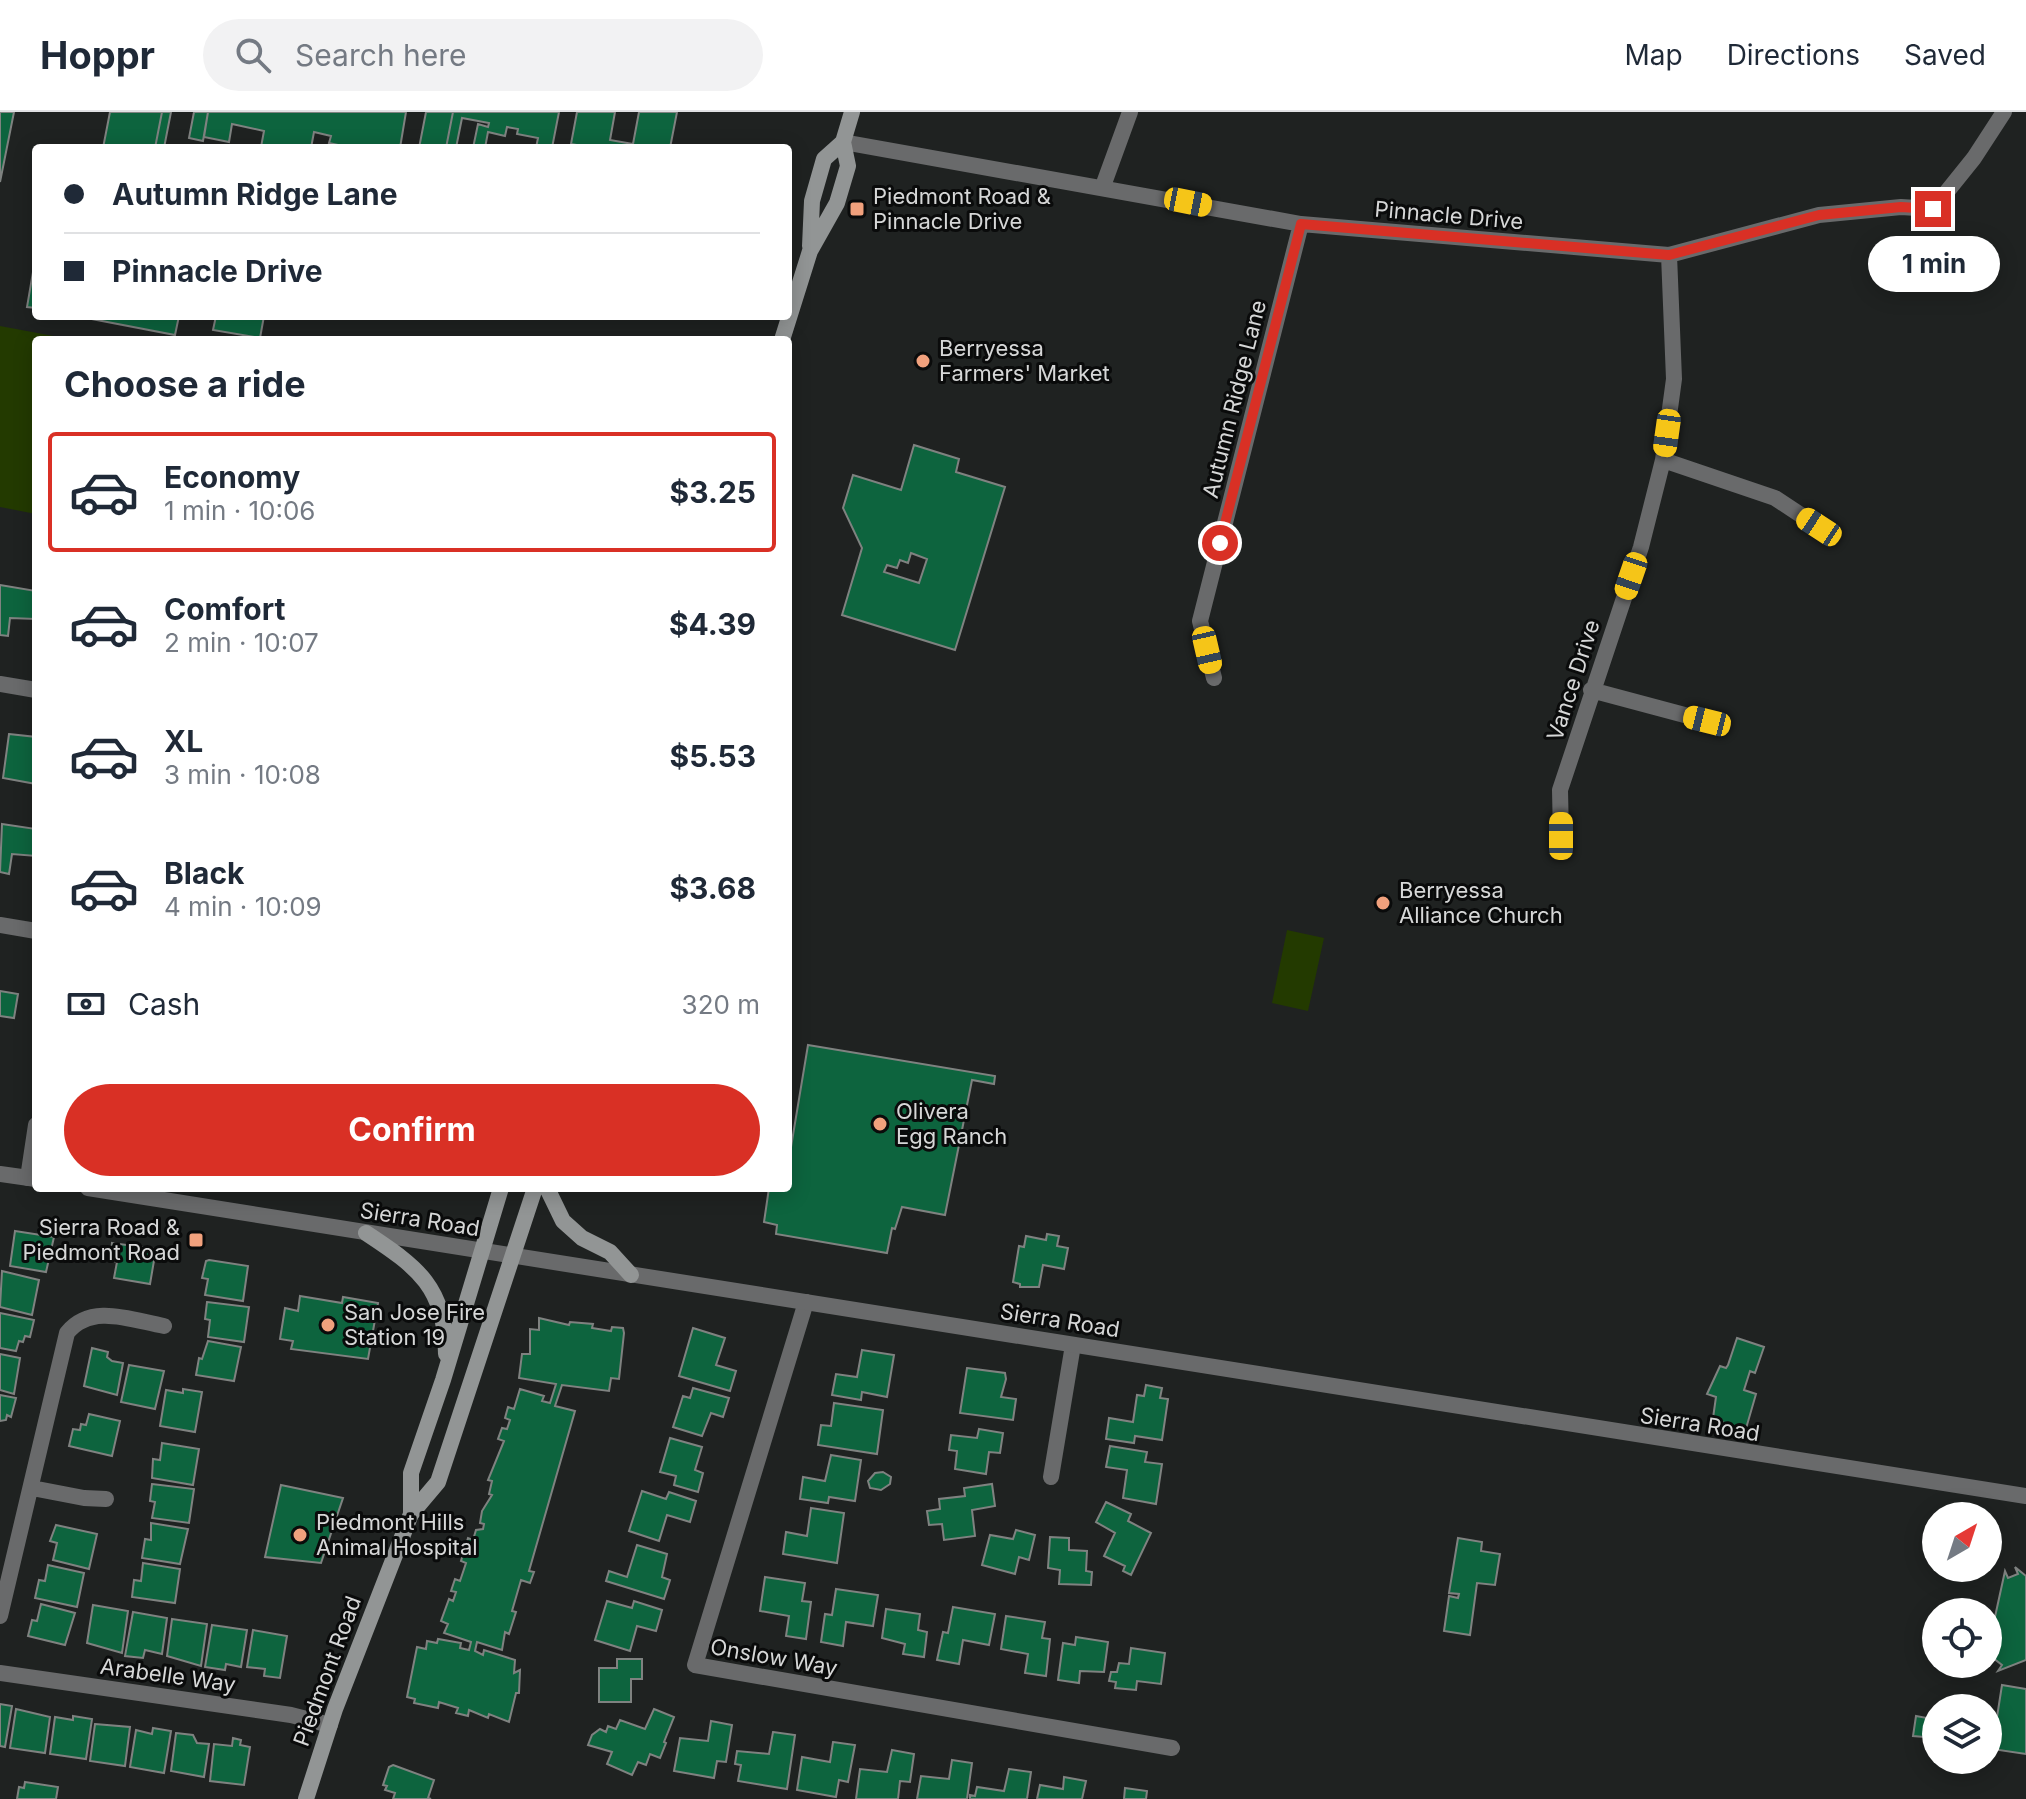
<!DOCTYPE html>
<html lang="en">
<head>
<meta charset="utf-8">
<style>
  body { margin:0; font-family:Inter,sans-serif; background:#f2f2f3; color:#1f2937; height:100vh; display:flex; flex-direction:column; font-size:30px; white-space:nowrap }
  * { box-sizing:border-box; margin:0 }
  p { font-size:26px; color:#747a83 }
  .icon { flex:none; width:44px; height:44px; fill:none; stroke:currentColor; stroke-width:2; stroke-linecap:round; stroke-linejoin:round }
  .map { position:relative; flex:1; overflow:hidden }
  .details { position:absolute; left:32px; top:224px; width:760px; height:856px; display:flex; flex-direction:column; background:#fff; border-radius:8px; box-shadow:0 4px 20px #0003 }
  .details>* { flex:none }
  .banner { position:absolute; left:32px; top:32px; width:760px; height:176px; border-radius:8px; box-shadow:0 4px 20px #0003; display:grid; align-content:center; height:176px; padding:0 32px; background:#fff }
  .needle { width:52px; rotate:39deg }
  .controls { position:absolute; left:1922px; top:1390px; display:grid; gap:16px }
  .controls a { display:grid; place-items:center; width:80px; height:80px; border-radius:50%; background:#fff; box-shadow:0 4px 20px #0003; font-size:40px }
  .end { position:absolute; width:36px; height:36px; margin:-18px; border:10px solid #d93025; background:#fff; box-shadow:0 0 0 4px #fff }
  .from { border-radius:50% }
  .bubble { position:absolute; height:56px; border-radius:28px; background:#fff; box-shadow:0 4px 20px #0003; font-size:26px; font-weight:700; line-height:56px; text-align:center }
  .car { position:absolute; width:24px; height:48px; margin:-24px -12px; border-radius:10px; box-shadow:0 0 6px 2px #0007; background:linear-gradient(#f5c518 24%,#345 0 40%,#f5c518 0 76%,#345 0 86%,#f5c518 0) }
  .banner b { display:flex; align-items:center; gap:28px; height:76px; font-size:30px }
  .banner b+b { border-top:2px solid #e0e1e3 }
  .banner i { width:20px; height:20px; background:#1f2937 }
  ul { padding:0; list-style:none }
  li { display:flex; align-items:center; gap:24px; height:120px; margin:0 16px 12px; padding:0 16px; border:4px solid transparent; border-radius:8px }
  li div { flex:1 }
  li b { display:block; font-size:30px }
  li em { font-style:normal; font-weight:700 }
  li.selected { border-color:#d93025 }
  li>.icon { width:72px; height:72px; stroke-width:1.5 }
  h2 { padding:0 32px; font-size:36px; line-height:96px }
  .pay { display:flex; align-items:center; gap:20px; height:88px; padding:0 32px; font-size:30px }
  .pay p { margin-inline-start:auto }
  .primary-button { display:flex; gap:16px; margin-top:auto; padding:16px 32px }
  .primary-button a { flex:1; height:92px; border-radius:48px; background:#d93025; color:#fff; font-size:32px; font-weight:700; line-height:92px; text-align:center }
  header { display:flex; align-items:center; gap:48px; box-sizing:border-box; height:112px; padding:0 40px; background:#fff; border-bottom:2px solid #e0e1e3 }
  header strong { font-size:38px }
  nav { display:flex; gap:44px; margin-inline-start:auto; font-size:28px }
  .search { width:560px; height:72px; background:#f2f2f3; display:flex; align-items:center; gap:20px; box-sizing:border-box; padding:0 28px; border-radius:44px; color:#747a83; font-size:30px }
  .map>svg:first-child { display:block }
</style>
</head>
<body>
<header>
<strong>Hoppr</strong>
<div class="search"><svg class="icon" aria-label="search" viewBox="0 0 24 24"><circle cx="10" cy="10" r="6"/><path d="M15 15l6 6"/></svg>Search here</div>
<nav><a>Map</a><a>Directions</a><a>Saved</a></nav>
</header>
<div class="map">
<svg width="2026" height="1687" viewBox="0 0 2026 1687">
  <rect width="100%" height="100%" fill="#1f2221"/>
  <path fill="#233a00" d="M0,214L75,228H36V402L0,395Z
    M1287,818L1324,826L1308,899L1272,891Z"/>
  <path fill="#0d643e" stroke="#7f8280" stroke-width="2" fill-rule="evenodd" d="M0,0H14L0,70Z
    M110,0H162L155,36H103Z
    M162,0H171L164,36H155Z
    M194,0H208L203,29L189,26Z
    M208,0H406L400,36H337L338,33L329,31L331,24L314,20L311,36H264L261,35L264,19L232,12L229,30L204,25Z
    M426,0H453L446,36H419Z
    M453,0H559L552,36H536L538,26L517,22L518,17L507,15L505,24L488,20L485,36H473L478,12L488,15L489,11L462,6L456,36H446Z
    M577,0H615L610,28L633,32L639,0H677L670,36H594L571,32Z
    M33,160L36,161V196L27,195Z
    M76,204H179L175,223Z
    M216,204H264L260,226L213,218Z
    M914,333L959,347L956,360L1005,375L955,538L842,503L862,436L843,396L853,363L901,378ZM911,441L927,447L919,471L884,460L887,453L897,456L900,448L908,451Z
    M0,473L36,479V507L10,506L8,524L0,523Z
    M9,622L36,625V672L3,666Z
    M2,712L36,717V744L12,742L9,762L0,760Z
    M0,879L18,882L14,906L0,904Z
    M808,933L995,964L994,972L972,968L945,1103L902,1095L895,1117L892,1116L887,1141L776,1122L777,1113L764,1110L769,1076H788V1053Z
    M15,1119L54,1125L46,1160L10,1154Z
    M1047,1122L1059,1124L1057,1134L1068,1136L1064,1157L1043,1153L1039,1175H1020V1172L1013,1170L1019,1134L1024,1135L1026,1124L1046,1128Z
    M112,1131L156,1137L150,1172L114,1166L117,1150L110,1148Z
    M209,1148L248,1154L243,1189L205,1183L208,1167L202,1166L206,1149Z
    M2,1159L39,1168L32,1203L0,1195Z
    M300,1184L342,1191L343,1185L378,1191L368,1247L291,1237L293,1229L280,1227L285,1196L298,1199Z
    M207,1190L249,1195L244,1230L208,1225L210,1208L205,1207Z
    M0,1201L34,1208L30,1225L25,1224L23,1230L19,1229L16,1239L0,1236Z
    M539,1206L569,1213L570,1210L593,1212L592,1216L611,1219L612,1215L623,1216L624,1221L619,1267L611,1266L609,1279L562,1273L555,1294L575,1299L529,1459L534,1460L530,1471L521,1468L512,1499L516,1500L509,1522L505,1520L502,1538L477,1530L475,1539L483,1543L484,1538L515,1548L514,1561L520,1558L519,1581H516L509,1610L489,1602L488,1606L469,1598L468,1604L456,1601L458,1596L439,1590L438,1596L414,1591L415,1587L407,1585L417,1535L426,1537L427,1529L437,1531L438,1527L461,1531L460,1536L469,1538L471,1530L444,1521L448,1512L441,1509L449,1487L453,1489L456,1480L451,1479L455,1467L460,1469L466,1451L461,1449L468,1426L473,1428L476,1418L483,1417L484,1412L480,1411L482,1399L492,1383L489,1382L492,1369L488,1368L504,1329L498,1327L502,1316L507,1317L510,1308L505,1306L508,1295L514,1297L520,1277L544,1284L542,1289L550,1291L556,1272L519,1266L522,1242H530V1217L539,1218Z
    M693,1216L725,1226L716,1253L736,1259L730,1279L679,1264Z
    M1737,1226L1764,1235L1755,1261L1750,1259L1744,1278L1756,1282L1745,1320L1713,1306L1716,1285L1707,1282L1720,1254L1726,1256L1728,1253Z
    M208,1229L241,1235L234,1269L196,1263L199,1246L202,1247Z
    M92,1236L108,1240L107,1245L112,1249L123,1251L117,1283L84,1274Z
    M862,1238L894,1243L887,1285L862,1280L861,1288L832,1283L836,1262L857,1265Z
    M0,1242L20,1246L14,1282L0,1278Z
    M129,1253L164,1259L155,1297L121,1290Z
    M967,1256L1005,1261L1006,1267L1001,1285L1016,1287L1013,1308L960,1301Z
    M1146,1273L1162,1276L1160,1286L1168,1287L1162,1328L1135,1324L1134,1331L1106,1327L1109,1306L1133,1310L1137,1283L1144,1284Z
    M693,1276L729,1286L723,1305L711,1301L702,1324L673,1315L683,1284L690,1286Z
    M183,1277L202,1280L195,1320L160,1314L166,1278L183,1281Z
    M0,1283L16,1286L11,1305L7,1303L6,1308L0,1309Z
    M834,1291L883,1298L877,1342L818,1333L821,1313L831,1314Z
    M89,1302L120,1309L112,1344L69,1334L73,1317L80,1318L81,1312L86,1313Z
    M979,1317L1003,1321L1000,1341L989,1340L986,1362L955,1357L957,1339L949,1338L951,1323L977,1326Z
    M670,1326L702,1335L695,1358L703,1361L698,1380L674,1373L676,1364L660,1360Z
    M162,1331L199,1337L193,1373L152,1366L153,1347L160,1348Z
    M1110,1334L1147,1340L1145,1350L1162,1352L1156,1392L1123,1386L1127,1358L1106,1355Z
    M831,1343L861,1348L855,1389L829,1385L828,1391L800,1387L803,1365L825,1369Z
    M883,1360L891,1365L890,1372L881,1378L870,1376L868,1369L875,1361Z
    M152,1372L194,1377L189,1411L152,1406L155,1390L150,1389Z
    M992,1372L995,1394L972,1398L975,1424L944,1428L942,1412L929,1413L927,1399L940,1397L939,1387L965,1384L964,1376Z
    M281,1373L343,1386L321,1451L265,1445Z
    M642,1379L666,1387L669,1380L696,1389L690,1410L667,1403L659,1429L629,1419Z
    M1106,1390L1131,1402L1128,1409L1151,1421L1131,1463L1123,1459L1125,1454L1104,1444L1115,1421L1096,1410Z
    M811,1396L844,1401L837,1451L783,1442L786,1420L807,1424Z
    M151,1411L188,1417L180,1452L142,1446L145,1427L151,1428Z
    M56,1413L97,1422L89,1457L53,1448L57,1431L50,1429Z
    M1016,1418L1035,1423L1029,1448L1019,1445L1015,1462L982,1453L990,1423L1013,1427Z
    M1050,1425L1069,1426V1438L1087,1439L1086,1459L1092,1460L1091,1473L1059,1472L1060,1458L1048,1456Z
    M1458,1426L1482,1430L1481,1439L1500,1442L1495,1473L1477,1471L1470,1523L1444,1519L1449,1484L1458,1486L1459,1482L1449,1481Z
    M637,1433L667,1442L662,1465L670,1468L664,1487L606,1469L609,1459L627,1465Z
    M143,1451L180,1457L175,1491L132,1485L134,1468L141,1469Z
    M48,1453L84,1461L77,1495L35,1486L39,1468L45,1469Z
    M2015,1455L2026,1464V1548L1998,1559L2002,1553L1993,1546L1989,1551L1993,1514L2005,1459L2008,1466L2018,1462Z
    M765,1465L805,1471L802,1489L811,1490L806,1527L786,1524L789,1504L760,1499Z
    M836,1477L878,1483L873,1514L846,1510L843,1534L821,1530L825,1502L832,1503Z
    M607,1489L632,1496L634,1489L662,1498L656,1519L637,1514L630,1539L595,1528Z
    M41,1492L75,1501L65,1533L28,1524L32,1508L37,1509Z
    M93,1493L128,1499L122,1541L87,1531Z
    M953,1495L995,1502L989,1533L963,1528L959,1552L937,1548L943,1520L948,1521Z
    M886,1497L920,1502L918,1518L927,1520L924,1545L903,1542L905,1532L882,1526Z
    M133,1500L167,1506L162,1542L145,1538L143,1546L125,1544Z
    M1006,1504L1045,1510L1042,1526L1050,1527L1046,1564L1025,1561L1028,1542L1001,1537Z
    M172,1507L207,1512L201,1554L167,1544Z
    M212,1513L247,1518L241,1555L226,1552L225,1558L205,1555Z
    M253,1518L287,1524L280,1566L264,1564L265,1557L247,1555Z
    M1076,1525L1108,1530L1104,1560L1080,1559L1079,1571L1058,1568L1063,1531L1075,1533Z
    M1131,1536L1165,1541L1161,1572L1137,1569L1136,1578L1115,1576L1116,1570L1109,1569L1111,1560H1117L1119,1551L1129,1552Z
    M617,1547H642V1567H631V1590H599V1556H617Z
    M2002,1573L2026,1577V1642L1992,1637Z
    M0,1592L12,1594L5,1635L0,1634Z
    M16,1597L50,1605L45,1641L10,1636Z
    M654,1597L674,1605L664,1630L666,1631L660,1646L650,1642L646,1653L638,1650L632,1663L607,1652L612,1640L588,1633L592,1623L600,1617L606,1620L608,1614L616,1617L620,1608L645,1617Z
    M73,1604L92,1607L86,1647L50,1642L55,1605L73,1608Z
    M1916,1604L1927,1606L1924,1625L1913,1624Z
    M711,1609L732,1613L726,1650L717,1649L714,1666L674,1659L680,1626L708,1629Z
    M95,1612L130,1615L125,1654L90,1649Z
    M153,1616L171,1619L164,1661L130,1655L136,1618L152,1622Z
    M773,1620L795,1623L787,1677L738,1669L741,1653L735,1652L737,1639L769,1642Z
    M176,1621L193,1623L197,1631L209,1632L204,1665L171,1659Z
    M233,1626L241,1628L240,1633L250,1635L244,1673L210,1669L214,1632L232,1634Z
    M833,1630L855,1633L848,1670L839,1668L836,1685L797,1678L802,1645L830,1650Z
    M892,1638L914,1642L910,1670L900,1669L898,1687H856L860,1657L887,1660Z
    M952,1648L972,1651L967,1687H917L921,1664L949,1667Z
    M393,1653L434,1668L428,1686L431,1687H393L395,1681L385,1678L387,1674L383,1673L389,1655Z
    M1009,1657L1031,1660L1027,1687H970V1683L975,1684L977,1675L1004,1679Z
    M1064,1665L1086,1669L1082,1687H1037L1040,1673L1063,1677Z
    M25,1670L58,1675L56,1687H17L19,1675L24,1676Z
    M1125,1676L1147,1679L1146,1687H1124Z"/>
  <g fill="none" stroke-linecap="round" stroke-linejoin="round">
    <path stroke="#696a6b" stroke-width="16" d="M843,30L1301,112L1669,143L1819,103L1901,95L1933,97L1974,46L2004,0
      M1103,74L1130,0
      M1663,348L1775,386L1819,415
      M1214,566L1200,509L1301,112
      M0,572L36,578
      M1591,578L1707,609
      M1561,724L1560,678L1641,435L1663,348L1674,267L1669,143
      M0,813L36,819
      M28,1066L36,1013
      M806,1190L695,1553L1172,1636
      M1051,1365L1073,1233
      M32,1376L84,1386L106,1387
      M0,1504L67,1221C91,1191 131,1208 164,1214
      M0,1561L291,1603L330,1613"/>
    <path stroke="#696a6b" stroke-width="16" d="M0,1062L36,1067
      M88,1076L2026,1384"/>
    <path stroke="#929595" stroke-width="16" d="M810,134L812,89L824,47L843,30
      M782,228L810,139L837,91L848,54L843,30L852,0
      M547,1076L563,1109L582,1126L610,1140L631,1163
      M366,1121C419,1156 445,1175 446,1242
      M411,1402V1361L443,1268L501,1076
      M306,1687L335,1597L411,1402L438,1370L535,1076"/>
  </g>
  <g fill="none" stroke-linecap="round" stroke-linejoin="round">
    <path stroke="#d93025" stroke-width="10" d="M1220,431L1301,112L1669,143L1819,103L1901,95L1933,97"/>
  </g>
  <g fill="#f1a17d" stroke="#0a0b0b" stroke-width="3">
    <rect x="849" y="89" width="16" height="16" rx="4"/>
    <circle cx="923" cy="249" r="8"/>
    <circle cx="1383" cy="791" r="8"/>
    <circle cx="880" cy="1012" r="8"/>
    <rect x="188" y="1120" width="16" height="16" rx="4"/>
    <circle cx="328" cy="1213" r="8"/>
    <circle cx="300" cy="1423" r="8"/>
  </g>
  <g text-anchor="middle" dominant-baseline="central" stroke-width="6" stroke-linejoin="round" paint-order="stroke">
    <g font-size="22" fill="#d6d7d7" stroke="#0a0b0b" text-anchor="start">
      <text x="873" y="84">Piedmont Road &amp;<tspan x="873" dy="25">Pinnacle Drive</tspan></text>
      <text x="939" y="236">Berryessa<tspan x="939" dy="25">Farmers' Market</tspan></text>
      <text x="1399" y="778">Berryessa<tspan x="1399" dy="25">Alliance Church</tspan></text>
      <text x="896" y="999">Olivera<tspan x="896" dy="25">Egg Ranch</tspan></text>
      <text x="180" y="1115" text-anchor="end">Sierra Road &amp;<tspan x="180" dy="25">Piedmont Road</tspan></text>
      <text x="344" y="1200">San Jose Fire<tspan x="344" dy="25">Station 19</tspan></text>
      <text x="316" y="1410">Piedmont Hills<tspan x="316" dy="25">Animal Hospital</tspan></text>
    </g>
    <g font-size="22" fill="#d6d7d7" stroke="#0a0b0b">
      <text transform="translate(1449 103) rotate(5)">Pinnacle Drive</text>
      <text transform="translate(1234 287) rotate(-76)">Autumn Ridge Lane</text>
      <text transform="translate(1573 568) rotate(-72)">Vance Drive</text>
      <text transform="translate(420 1107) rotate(9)">Sierra Road</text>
      <text transform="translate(1060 1208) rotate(9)">Sierra Road</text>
      <text transform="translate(1700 1312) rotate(9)">Sierra Road</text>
      <text transform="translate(774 1545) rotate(10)">Onslow Way</text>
      <text transform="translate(327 1559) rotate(-70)">Piedmont Road</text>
      <text transform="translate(168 1563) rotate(8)">Arabelle Way</text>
    </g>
  </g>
</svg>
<div class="controls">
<a><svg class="needle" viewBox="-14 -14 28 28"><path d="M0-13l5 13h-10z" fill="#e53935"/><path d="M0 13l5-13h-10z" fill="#747a83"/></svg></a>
<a><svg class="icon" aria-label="locate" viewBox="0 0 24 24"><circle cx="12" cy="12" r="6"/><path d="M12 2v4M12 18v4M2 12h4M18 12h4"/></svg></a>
<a><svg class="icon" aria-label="layers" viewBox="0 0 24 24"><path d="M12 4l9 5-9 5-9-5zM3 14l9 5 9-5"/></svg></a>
</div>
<i class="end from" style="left:1220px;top:431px"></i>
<i class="end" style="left:1933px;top:97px"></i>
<div class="bubble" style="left:1868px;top:124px;width:132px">1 min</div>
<i class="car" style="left:1188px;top:90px;rotate:101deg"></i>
<i class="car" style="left:1667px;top:321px;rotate:188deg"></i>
<i class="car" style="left:1819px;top:415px;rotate:303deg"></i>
<i class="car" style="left:1631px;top:464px;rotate:199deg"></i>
<i class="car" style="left:1207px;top:538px;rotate:167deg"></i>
<i class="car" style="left:1707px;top:609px;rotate:284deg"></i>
<i class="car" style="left:1561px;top:724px;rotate:0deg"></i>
<div class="banner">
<b><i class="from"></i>Autumn Ridge Lane</b>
<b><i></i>Pinnacle Drive</b>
</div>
<section class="details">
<h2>Choose a ride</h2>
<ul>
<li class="selected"><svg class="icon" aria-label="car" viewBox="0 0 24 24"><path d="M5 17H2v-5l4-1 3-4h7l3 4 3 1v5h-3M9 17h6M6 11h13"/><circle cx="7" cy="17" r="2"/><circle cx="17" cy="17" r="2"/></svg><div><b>Economy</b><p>1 min · 10:06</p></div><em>$3.25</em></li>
<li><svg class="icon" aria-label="car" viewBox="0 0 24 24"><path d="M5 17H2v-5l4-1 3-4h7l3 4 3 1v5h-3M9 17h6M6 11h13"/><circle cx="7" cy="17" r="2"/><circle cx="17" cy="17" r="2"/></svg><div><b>Comfort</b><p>2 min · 10:07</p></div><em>$4.39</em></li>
<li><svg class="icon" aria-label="car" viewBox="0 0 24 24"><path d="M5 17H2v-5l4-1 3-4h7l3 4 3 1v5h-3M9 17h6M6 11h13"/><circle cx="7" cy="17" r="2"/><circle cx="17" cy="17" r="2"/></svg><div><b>XL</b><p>3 min · 10:08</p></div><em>$5.53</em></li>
<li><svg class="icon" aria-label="car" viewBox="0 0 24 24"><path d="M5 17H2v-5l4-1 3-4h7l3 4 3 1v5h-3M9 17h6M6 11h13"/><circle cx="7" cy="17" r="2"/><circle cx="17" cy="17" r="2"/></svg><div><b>Black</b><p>4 min · 10:09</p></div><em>$3.68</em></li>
</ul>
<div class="pay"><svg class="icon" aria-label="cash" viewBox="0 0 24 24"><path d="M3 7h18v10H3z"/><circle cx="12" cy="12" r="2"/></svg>Cash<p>320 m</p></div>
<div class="primary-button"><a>Confirm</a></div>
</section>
</div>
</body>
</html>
